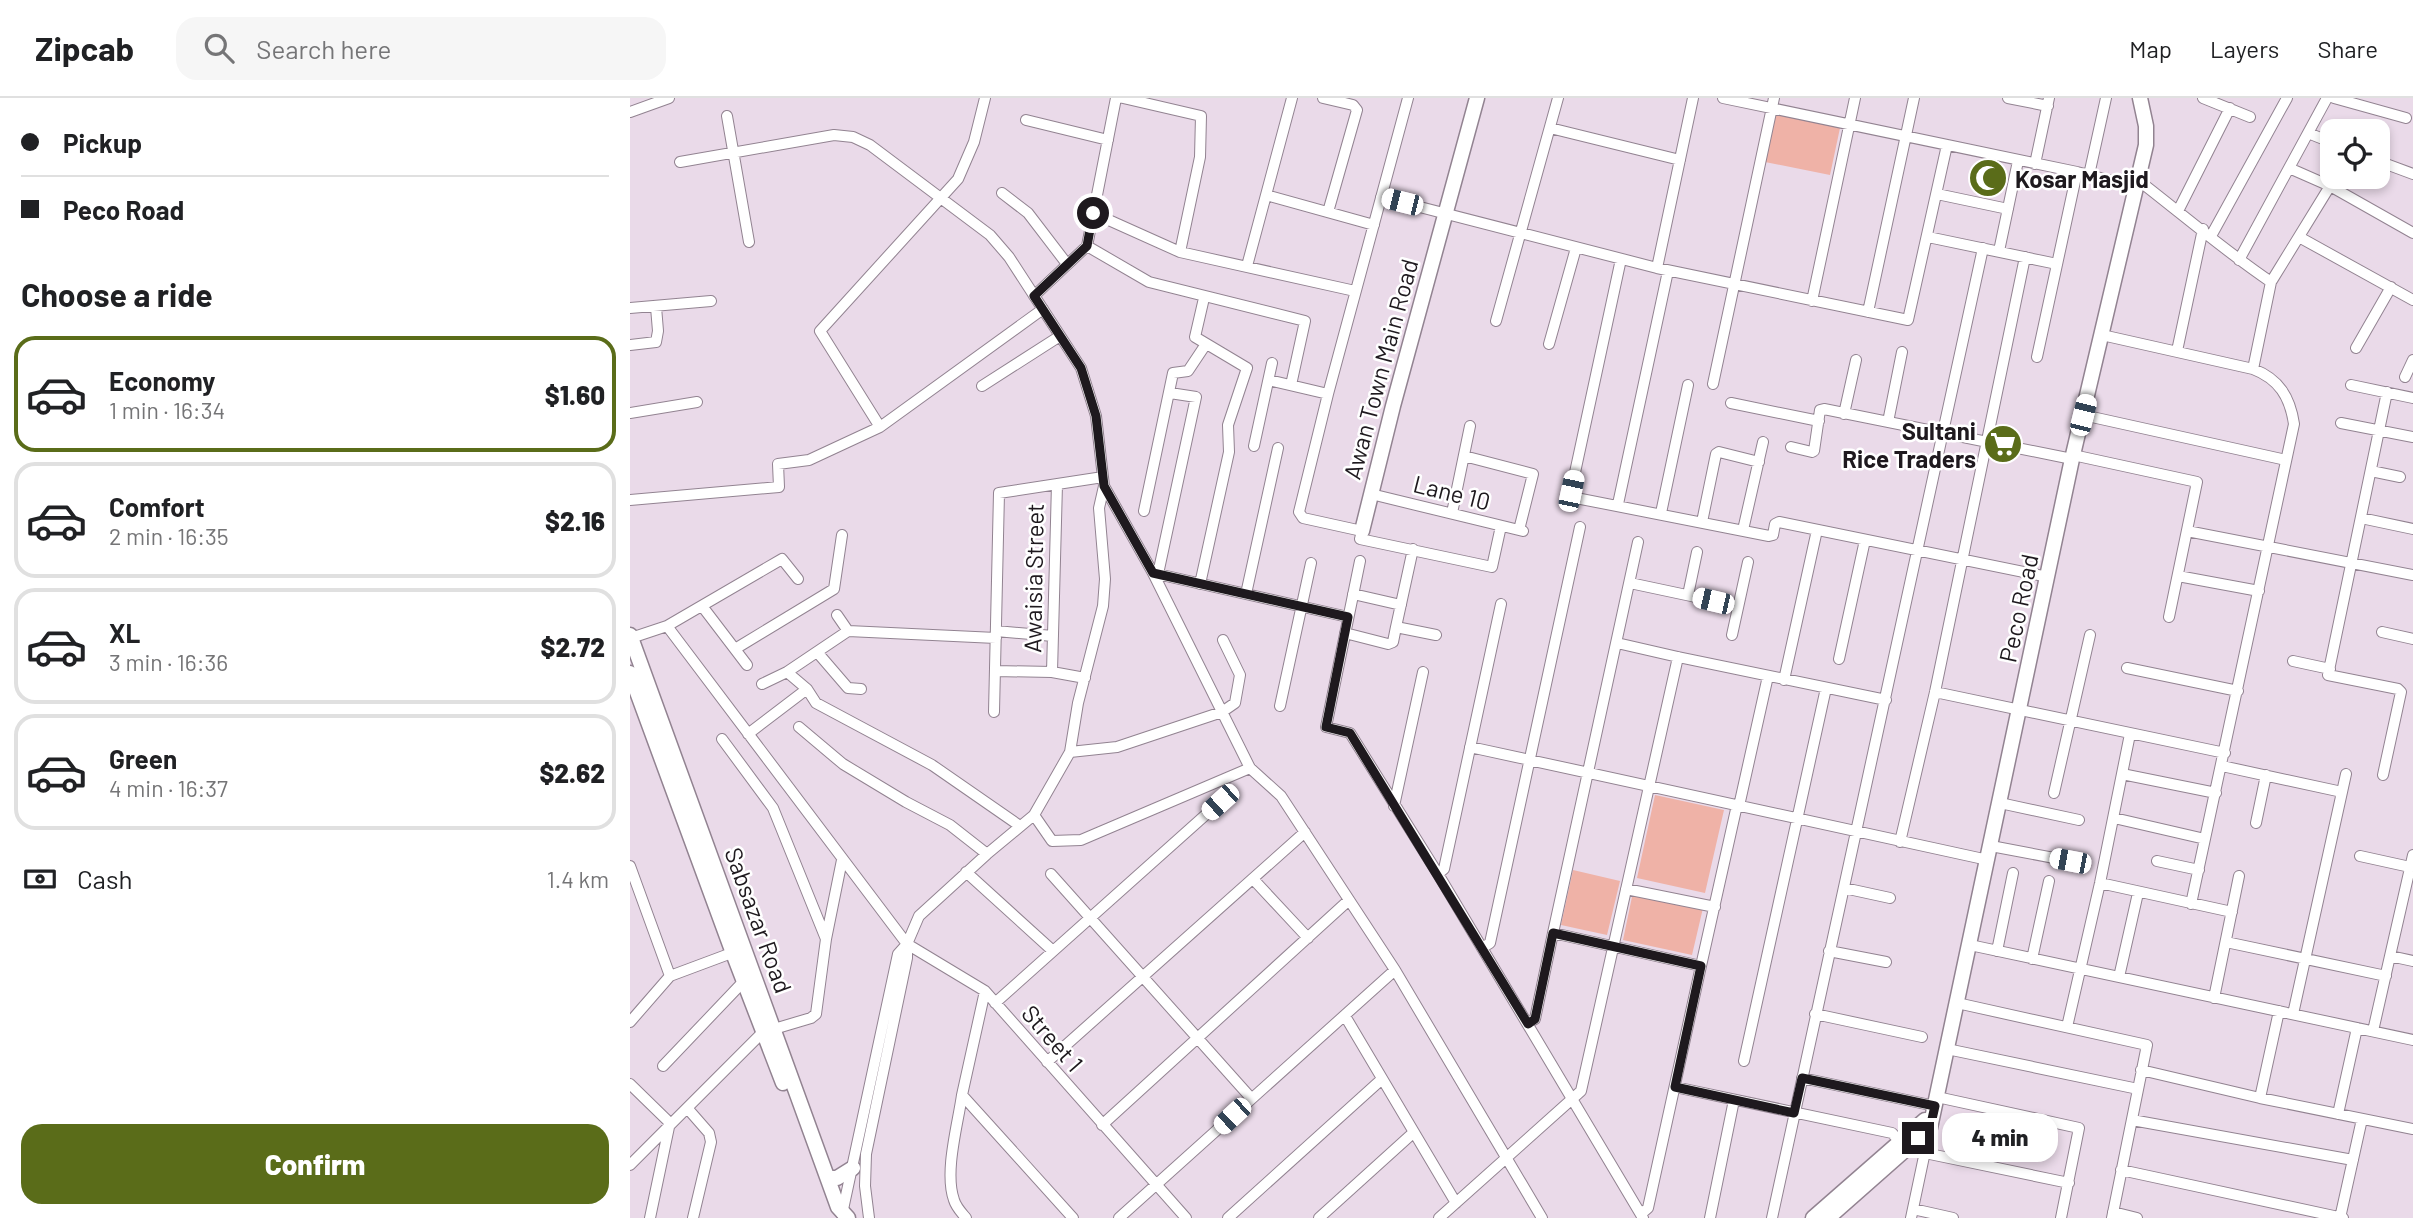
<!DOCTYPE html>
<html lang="en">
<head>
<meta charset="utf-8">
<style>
  body { margin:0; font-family:Barlow,sans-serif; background:#f6f6f6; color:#202124; height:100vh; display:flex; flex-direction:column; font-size:26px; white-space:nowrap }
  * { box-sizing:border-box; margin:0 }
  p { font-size:23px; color:#757577 }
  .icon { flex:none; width:38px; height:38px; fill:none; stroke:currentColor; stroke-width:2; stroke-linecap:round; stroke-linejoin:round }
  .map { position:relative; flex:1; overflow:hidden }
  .drawer { display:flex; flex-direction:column; background:#fff; width:630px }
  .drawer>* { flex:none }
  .hud { display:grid; align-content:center; height:154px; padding:0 21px; background:#fff }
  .buttons { position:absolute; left:1690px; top:21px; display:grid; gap:14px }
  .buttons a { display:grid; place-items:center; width:70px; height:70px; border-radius:14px; background:#fff; box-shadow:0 4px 10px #0003; font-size:35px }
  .end { position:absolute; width:32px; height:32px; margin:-16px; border:9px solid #1e191e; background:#fff; box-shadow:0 0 0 4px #fff }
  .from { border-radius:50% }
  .bubble { position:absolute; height:49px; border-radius:21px; background:#fff; box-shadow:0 4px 10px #0003; font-size:23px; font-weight:800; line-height:49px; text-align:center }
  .car { position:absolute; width:21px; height:42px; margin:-21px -10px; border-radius:9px; box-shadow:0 0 5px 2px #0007; background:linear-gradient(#fff 24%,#345 0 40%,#fff 0 76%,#345 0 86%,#fff 0) }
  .hud b { display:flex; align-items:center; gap:24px; height:66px; font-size:26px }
  .hud b+b { border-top:2px solid #e0e0e0 }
  .hud i { width:18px; height:18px; background:#202124 }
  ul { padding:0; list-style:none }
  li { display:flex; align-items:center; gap:21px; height:116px; margin:0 14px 10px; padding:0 7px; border:4px solid #e0e0e0; border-radius:21px }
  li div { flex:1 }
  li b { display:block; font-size:26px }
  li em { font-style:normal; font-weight:800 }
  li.active { border-color:#5a6c19 }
  li>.icon { width:63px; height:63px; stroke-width:1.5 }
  h2 { padding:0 21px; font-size:32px; line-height:84px }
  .pay { display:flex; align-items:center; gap:18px; height:77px; padding:0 21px; font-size:26px }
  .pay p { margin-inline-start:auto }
  .button { display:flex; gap:14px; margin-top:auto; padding:14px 21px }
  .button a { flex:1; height:80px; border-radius:21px; background:#5a6c19; color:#fff; font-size:28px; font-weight:800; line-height:80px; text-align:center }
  header { display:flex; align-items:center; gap:42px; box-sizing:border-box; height:98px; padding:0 35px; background:#fff; border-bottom:2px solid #e0e0e0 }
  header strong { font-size:33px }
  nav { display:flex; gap:38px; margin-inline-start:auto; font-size:24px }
  .search { width:490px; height:63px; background:#f6f6f6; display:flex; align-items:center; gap:18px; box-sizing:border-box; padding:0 24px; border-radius:21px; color:#757577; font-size:26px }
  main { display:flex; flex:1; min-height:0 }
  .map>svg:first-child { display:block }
</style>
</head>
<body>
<header>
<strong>Zipcab</strong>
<div class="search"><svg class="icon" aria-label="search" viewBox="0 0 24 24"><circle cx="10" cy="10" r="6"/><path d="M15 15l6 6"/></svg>Search here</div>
<nav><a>Map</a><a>Layers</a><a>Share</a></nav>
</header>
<main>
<section class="drawer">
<div class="hud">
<b><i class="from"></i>Pickup</b>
<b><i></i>Peco Road</b>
</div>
<h2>Choose a ride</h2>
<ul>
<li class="active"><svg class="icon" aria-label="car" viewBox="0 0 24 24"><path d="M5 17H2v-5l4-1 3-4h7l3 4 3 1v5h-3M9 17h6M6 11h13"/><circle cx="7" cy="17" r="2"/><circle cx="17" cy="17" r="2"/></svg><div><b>Economy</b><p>1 min · 16:34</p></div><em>$1.60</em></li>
<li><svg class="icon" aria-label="car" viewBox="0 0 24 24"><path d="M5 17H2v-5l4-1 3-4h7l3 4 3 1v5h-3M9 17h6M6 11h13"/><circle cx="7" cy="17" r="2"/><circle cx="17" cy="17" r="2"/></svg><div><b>Comfort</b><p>2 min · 16:35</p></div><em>$2.16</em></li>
<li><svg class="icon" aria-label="car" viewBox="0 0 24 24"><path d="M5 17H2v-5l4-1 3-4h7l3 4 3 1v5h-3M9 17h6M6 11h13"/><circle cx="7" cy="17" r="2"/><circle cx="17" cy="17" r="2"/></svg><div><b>XL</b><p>3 min · 16:36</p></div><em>$2.72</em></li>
<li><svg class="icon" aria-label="car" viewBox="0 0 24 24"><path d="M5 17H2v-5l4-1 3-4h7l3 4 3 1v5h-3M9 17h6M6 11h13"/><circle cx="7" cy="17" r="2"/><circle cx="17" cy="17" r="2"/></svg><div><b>Green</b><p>4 min · 16:37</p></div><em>$2.62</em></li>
</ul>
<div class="pay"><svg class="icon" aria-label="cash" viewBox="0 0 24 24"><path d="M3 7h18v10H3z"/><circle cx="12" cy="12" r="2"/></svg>Cash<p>1.4 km</p></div>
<div class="button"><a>Confirm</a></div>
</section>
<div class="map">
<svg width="1783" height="1120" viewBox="0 0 1783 1120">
  <rect width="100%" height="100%" fill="#eadae9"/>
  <path fill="#efb2a7" d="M1145,16L1210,30L1200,77L1135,64Z
    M1025,697L1094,712L1075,795L1007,780Z
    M943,772L990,783L977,837L931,827Z
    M1003,794L1073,810L1062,857L993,842Z"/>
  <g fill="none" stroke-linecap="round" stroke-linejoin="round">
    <defs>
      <path id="street" d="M493,0L571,18L570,59L550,154
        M693,0L723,7L727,12L698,114
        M778,0L698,296L669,414L673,420L732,433L730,441L862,469L871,428
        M1093,0L1447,74L1506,89
        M1378,0L1418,8
        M1573,0L1620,19
        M1704,0L1776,20
        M0,14L39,0
        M97,18L119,144
        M396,22L478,42
        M920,30L1050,62
        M1678,35L1703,45
        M1748,63L1783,76
        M50,64L204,37L223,39L240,47L360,137L379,159L451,270L466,318L474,388L523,475L620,670L651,698L765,872L912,1120
        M1405,66L1419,0
        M1659,70L1700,88L1783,135
        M1459,77L1476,0
        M1508,82C1552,116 1595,153 1641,184
        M372,95L398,115L437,166
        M1307,96L1378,111
        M636,97L744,127
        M751,99L1027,170L1278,222L1317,47
        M1548,113L1600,10
        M463,115L550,154L725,193
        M1581,138L1657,0
        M1298,139L1427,166
        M1669,139L1783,202
        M457,148L519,184L675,223L661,287
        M1369,153L1388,63
        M991,161L941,393L942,397L946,400L1139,438L1143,437L1145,426L1149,424L1418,479
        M1609,162L1697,0
        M617,168L662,0
        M1027,170L1063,0
        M404,198L457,148L486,0
        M1182,203L1225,0
        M0,210L81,203
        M1238,214L1284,0
        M866,223L928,0
        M1472,237L1623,271C1649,281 1660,299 1664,326L1561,806
        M919,246L946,150
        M0,247L26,244L28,233L26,209
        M1726,250L1761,189
        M1547,253L1573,131
        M1407,259L1447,74
        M1623,271L1641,184L1700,88
        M1775,279L1783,262
        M639,282L698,296
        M1083,286L1144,0
        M1721,287L1783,300
        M352,288L430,238
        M1101,305L1189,323
        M0,315L67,304
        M1214,316L1226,262
        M1453,317L1656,362
        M1258,324L1272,254
        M1711,325L1783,339
        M250,329L190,233L328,81L344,44L355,0
        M624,348L642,265
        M1161,349L1182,354L1184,353L1190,312L1194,311L1442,361
        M1443,357L1567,384L1539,519
        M834,358L903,376L889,432
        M1741,373L1770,379
        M741,396L893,433
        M0,402L149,389L148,366L179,362L250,329L413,211
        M988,406L1038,173
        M514,413L543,275L558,273L576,246
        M822,415L840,328
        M1031,415L1058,287
        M1731,420L1783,431
        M1072,424L1086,356L1089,354L1129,364
        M1113,432L1133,344
        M1557,433L1783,477
        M730,463L696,629L720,635L808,776L1013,1120
        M523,475L718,519
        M528,476L566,299L540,295
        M1548,478L1629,493
        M1000,485L1108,508
        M570,486L599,354L598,327L617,270L565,239L574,200
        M616,496L648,350
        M723,496L771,507
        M1058,497L1067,454
        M72,508L117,567
        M207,517L218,533
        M37,528L277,846L355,893L556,1120
        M766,529L783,451
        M366,533L423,538
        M1752,534L1783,541
        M715,535L758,546L763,544L766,529L806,537
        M1102,537L1118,464
        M1,540L37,528L152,461L168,481
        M987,545L1048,559L1256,602
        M105,551L204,491L212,437
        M187,554L218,590L231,591
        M1209,561L1235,442
        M1663,563L1700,571
        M1497,570L1608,593
        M365,573L422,574L455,580
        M157,574L177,591L186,605L302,667L390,728
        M422,574L427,386
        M1154,582L1187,432
        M132,586L157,574L218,533L366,540
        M1305,594L1595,655
        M650,608L681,465
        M364,614L369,395L473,379
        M169,629L213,666L276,704L320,727L357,756
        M118,636L177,591
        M92,641L143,710L196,841L186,916L181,920L144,931
        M840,649L1358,762
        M440,654L487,649L592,614L605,605L610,577L593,542
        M1592,668L1712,694
        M1492,676L1586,695
        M1753,677L1771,594L1768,591L1698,577L1757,294
        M1424,695L1460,537
        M1370,705L1449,722
        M764,708L793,574
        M1109,708L1138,578
        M404,717L422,743L451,742L620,670
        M1484,720L1575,741
        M1626,725L1636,677
        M1270,744L1305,594L1395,159
        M1361,748L1440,763
        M1783,757L1760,858L1783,863
        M1730,758L1780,769
        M1527,763L1569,772
        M0,768L40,878
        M336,774L423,853
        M421,776L621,1000
        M808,776L814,771L871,506
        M623,781L678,840
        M1470,785L1602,814
        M1214,790L1260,800
        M996,791L1085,809
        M923,835L1008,444
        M196,841L212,762
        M1596,844L1756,878
        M1340,847L1783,942
        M852,850L860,845L950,429
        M1199,853L1256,864
        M1367,853L1383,775
        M1402,861L1419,783
        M1489,879L1508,795
        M1584,900L1609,778
        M365,905L590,704
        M1327,905L1517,947L1482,1120
        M1185,916L1292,939
        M1663,916L1716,676
        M715,918L826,1105
        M0,924L40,878L107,853
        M898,925L905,921L923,835L1071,868L1107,707
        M1437,929L1470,785L1500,636
        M1743,933L1760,858
        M1317,951L1508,991
        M1114,963L1196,590
        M417,964L675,734
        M33,968L114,883
        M1511,972L1630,1000L1783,1031
        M1172,980L1305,1008
        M0,986L41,1026
        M1045,989L1262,1035L1274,1048
        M332,997L355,893
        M1307,999L1449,1030L1431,1120
        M1630,1000L1649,913
        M58,1011L79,1035L81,1044L63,1120
        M1708,1016L1727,930
        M1502,1022L1723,1062
        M472,1027L719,802
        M1295,1055L1439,1085
        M0,1067L134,933
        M1491,1072L1713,1120
        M1283,1111L1323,1120
        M1483,1114L1507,1120
        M212,1116L268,856L277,846L289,818L357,756L404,717L440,654L448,605L473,508L475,481L469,410L474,388
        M1011,1116L1018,1110L1071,868
        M20,1120L39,1029
        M239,1120L235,1088L236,1056L277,860V846
        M336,1120C331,1114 326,1109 324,1102C314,1074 328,1026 332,997L443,1120
        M489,1120L765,872
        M598,1120L752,981
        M689,1120L783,1035
        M809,1120L951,993L1048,559
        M1080,1120L1104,1002
        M1142,1120L1353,150
        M1281,1120L1300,1030
        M1710,1120L1732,1021"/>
      <path id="secondary" d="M732,433L763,308L847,0
        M0,537L208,1109L218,1120
        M0,575L103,855L153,985
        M198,1080H207L223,1070
        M1183,1120L1295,1022
        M1198,1120L1300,1030L1442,361L1516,47V28L1510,0"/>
    </defs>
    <use href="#street" stroke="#928391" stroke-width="12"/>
    <use href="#secondary" stroke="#928391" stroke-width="17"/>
    <use href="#street" stroke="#fff" stroke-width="10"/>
    <use href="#secondary" stroke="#fff" stroke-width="14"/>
  </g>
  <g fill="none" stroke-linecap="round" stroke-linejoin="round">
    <path stroke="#1e191e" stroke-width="9" d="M463,115L457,148L404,198L451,270L466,318L474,388L523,475L718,519L696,629L720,635L898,926L905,921L923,835L1071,868L1045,989L1164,1015L1172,980L1305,1008L1300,1030L1288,1040"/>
  </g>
  <defs>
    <symbol id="mosque-disc" viewBox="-11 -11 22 22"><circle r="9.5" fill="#5a6c19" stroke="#fff"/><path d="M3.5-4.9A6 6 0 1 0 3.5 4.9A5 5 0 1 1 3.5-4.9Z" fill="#fff"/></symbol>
    <symbol id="supermarket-disc" viewBox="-11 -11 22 22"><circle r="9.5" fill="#5a6c19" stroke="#fff"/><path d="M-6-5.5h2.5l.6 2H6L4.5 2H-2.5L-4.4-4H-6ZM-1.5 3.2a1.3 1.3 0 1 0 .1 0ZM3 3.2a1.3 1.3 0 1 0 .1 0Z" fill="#fff"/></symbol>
  </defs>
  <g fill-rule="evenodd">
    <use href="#mosque-disc" x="1336" y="58" width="44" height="44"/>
    <use href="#supermarket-disc" x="1351" y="324" width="44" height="44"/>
  </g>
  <g text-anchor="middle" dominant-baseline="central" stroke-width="5" stroke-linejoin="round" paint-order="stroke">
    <g font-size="24" font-weight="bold" fill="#1e191e" stroke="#fff" text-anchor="start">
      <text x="1385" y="80">Kosar Masjid</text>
      <text x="1346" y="332" text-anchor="end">Sultani<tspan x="1346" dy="28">Rice Traders</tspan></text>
    </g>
    <g font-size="24" fill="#1e191e" stroke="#fff">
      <text transform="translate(750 271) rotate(-75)">Awan Town Main Road</text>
      <text transform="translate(822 394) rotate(14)">Lane 10</text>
      <text transform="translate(403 480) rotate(-89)">Awaisia Street</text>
      <text transform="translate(1388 510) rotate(-78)">Peco Road</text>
      <text transform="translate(129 822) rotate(70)">Sabsazar Road</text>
      <text transform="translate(423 940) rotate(49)">Street 1</text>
    </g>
  </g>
</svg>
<div class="buttons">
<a><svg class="icon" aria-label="locate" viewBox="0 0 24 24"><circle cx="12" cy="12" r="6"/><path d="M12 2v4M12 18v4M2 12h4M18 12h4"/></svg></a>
</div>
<i class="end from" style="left:463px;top:115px"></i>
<i class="end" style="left:1288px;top:1040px"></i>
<div class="bubble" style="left:1312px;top:1015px;width:116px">4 min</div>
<i class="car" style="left:772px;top:104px;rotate:284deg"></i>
<i class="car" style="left:1453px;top:317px;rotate:14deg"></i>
<i class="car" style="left:941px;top:393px;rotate:12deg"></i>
<i class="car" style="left:1083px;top:503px;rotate:283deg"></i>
<i class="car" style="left:590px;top:704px;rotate:228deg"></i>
<i class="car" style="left:1440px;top:763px;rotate:281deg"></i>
<i class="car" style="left:602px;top:1018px;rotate:227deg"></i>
</div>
</main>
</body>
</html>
